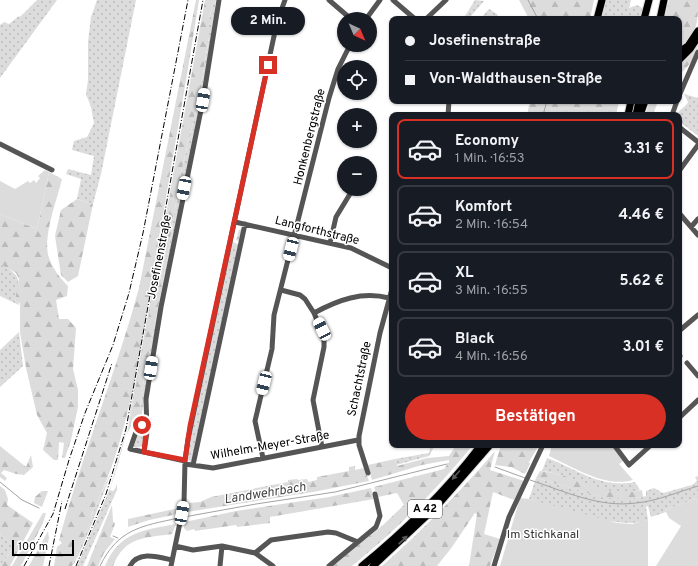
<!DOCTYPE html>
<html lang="de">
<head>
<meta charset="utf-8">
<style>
  body { margin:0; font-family:Overpass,sans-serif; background:#20242c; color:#f1f3f6; height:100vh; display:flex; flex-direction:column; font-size:15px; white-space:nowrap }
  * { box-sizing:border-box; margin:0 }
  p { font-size:13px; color:#9ea1a6 }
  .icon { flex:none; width:22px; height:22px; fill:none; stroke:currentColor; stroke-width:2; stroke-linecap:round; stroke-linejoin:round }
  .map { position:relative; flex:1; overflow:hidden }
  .details { position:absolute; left:389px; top:112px; width:293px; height:336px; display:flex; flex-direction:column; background:#171b24; border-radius:8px; box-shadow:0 1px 3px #0004 }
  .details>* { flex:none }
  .top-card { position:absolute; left:389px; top:16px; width:293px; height:88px; border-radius:8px; box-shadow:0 1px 3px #0004; display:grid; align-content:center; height:88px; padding:0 16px; background:#171b24 }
  .needle { width:26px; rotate:136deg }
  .tools { position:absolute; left:337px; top:12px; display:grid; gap:8px }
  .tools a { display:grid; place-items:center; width:40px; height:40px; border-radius:50%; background:#171b24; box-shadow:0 1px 3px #0004; font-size:20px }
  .scale { position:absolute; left:12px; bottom:10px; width:62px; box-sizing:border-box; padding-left:4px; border:2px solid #000; border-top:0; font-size:11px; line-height:14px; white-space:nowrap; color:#000; -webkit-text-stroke:3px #fff; paint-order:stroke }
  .end { position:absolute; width:18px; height:18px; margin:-9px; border:5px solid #d93025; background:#fff; box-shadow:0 0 0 2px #fff }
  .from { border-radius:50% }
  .bubble { position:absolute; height:28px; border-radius:14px; background:#171b24; box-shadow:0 1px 3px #0004; font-size:13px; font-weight:700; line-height:28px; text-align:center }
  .car { position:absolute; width:12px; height:24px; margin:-12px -6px; border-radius:5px; box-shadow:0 0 3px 1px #0007; background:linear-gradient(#fff 24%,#345 0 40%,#fff 0 76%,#345 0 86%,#fff 0) }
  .top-card b { display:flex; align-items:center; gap:14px; height:38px; font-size:15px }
  .top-card b+b { border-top:1px solid #363941 }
  .top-card i { width:10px; height:10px; background:#f1f3f6 }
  ul { padding:7px 0 0; list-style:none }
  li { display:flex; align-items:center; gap:12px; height:60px; margin:0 8px 6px; padding:0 8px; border:2px solid #363941; border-radius:8px }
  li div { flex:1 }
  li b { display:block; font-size:15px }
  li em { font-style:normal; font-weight:700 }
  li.selected { border-color:#d93025 }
  li>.icon { width:36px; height:36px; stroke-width:1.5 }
  .action { display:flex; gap:8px; margin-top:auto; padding:8px 16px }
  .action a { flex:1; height:46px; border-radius:24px; background:#d93025; color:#fff; font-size:16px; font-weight:700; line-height:46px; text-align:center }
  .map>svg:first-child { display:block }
</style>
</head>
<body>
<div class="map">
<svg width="698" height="566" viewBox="0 0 698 566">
  <defs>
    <pattern id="grass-dots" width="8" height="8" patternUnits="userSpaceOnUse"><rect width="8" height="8" fill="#dcdcdc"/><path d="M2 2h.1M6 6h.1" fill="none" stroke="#bbb" stroke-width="1.8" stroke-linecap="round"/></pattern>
    <pattern id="forest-firs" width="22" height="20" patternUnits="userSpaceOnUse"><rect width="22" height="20" fill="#dcdcdc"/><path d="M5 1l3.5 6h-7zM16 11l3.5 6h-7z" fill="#bbb"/></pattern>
  </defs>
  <rect width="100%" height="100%" fill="#fff"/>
  <path fill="url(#grass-dots)" d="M37,0H57L0,78V25L4,22L9,24L19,16L20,17Z
    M97,0H136L101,174L93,204L77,199L81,179L66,174L68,169L91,175L94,156L72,150L74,141L87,137L94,123L91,107L86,94L88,80V42L91,17Z
    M205,0C189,92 173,184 156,277C144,348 132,423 110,490L114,491L117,484V490L83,566H77L111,486L128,424Z
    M214,0H216C201,117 173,227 153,343C151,355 143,418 139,423L144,376L162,289L181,172L200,93L209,37V19Z
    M475,0L484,1L470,17L465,16Z
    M603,0H631L629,8L637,5L642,8L646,0L641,19H599Z
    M489,9L497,14L499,19H480Z
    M684,94L698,98V136L679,121V115H677C680,108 685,108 688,102Z
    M241,229L242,230L192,461L191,462L188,459L189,443L232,242L238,244L239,241L236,240L239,230Z
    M0,264C21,275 21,279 15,301L19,303V305L0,296Z
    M19,332L23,366L0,387V350Z
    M140,430L145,432L143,446L136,448L133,446L135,438Z
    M431,445L434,447L429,456L396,465L395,459L429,453Z
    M547,458C577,469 601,489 635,482L640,490C605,501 575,474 542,471Z
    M112,470C107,484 79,561 72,566L92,518L91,516Z
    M698,476V498L665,510L666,512L651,517L648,506L646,507L648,520C621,531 557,508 529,499L536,478L606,498H638L646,496V491L654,488L663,493L692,485L697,481L695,477Z
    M0,534L12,545V550L0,566Z"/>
  <path fill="url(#forest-firs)" d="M196,0H199C185,91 168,183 153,274C139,356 129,441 91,515L92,518L72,566H54L57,547L62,543L59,540C82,455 116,373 139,288Z
    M205,0H214L209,19V37L200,93L181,172L162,289L144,376L139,423H133L127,434L145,338Z
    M519,0H594L590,19H529Z
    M669,0H698C698,22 698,33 680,47L679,19H664Z
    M698,43C698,56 688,67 679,75V65L690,55Z
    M530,101H619L616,115H527Z
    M650,101H658L653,115H645Z
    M49,172L62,179C57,200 42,238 49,258C53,269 60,278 68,286L67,296L56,300L59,319H68L76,328L73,369L78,390V407L71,440L65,458H62L64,443L59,442L58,460H54L43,450L47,433L37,415L26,368L20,332V303L15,301L19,279L16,273L0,264V214L37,229Z
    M77,199L93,204L78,276L68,282L61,275L55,236L61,210Z
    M456,445H473C436,490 397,530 352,566H331L382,526L404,505L397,493L378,497L374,487L444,469L449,462V460L422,465L372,480L368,465L395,459L397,466L427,458L449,456Z
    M501,445H539L529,462L530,464L525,474L511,467L495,465Z
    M0,446L26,467L31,455L33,467L24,475L16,474L4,470L1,473L7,478L5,481L0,477Z
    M495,451L490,470L524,481L514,500L493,492L484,534L500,539L490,566H469L477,514L475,513L452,547L437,566H382C423,530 460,492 495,451Z
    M355,466V470L364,468L369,481L313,492L187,512L189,503L200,502L211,497L288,482V480L297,479L298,480L307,479L308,482L317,480V477L349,471V467Z
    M540,471C578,474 599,499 642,490L643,497L631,499L605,498L536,478Z
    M0,486L5,490L8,499L7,505L33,523L10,566H0L12,550V545L0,534Z
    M371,488L374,499L270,517V523L237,527L236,525L195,531L194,529L187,531L184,528L185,522L236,511L329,497Z
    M42,491H48L42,507L34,503L35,497Z
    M112,505L113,521L115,524L110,537L115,539L104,553L98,566H87Z
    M179,508L178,514L149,520L128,527V519Z
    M43,513H46L43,523L21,566H12Z
    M176,524L172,534C145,538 125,536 113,566H105C119,532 144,530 176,524Z
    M48,531L49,538L43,566H29Z"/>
  <path fill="#dcdcdc" d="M45,170L49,172L37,229L0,214V181L15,189L28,181L30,183L34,180L36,183L40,178L38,176Z
    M552,445H611L623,461L619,464L633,480C605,488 575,468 549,456Z
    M520,498L529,499L617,523L632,524L648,520V566H500Z
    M698,498V566H656L681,526L669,518L665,510Z"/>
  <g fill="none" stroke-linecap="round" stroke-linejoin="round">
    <path stroke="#a3a3a3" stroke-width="1" d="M528,0L538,19
      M543,115L547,101
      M495,467L525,478
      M530,480C564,491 599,508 636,503C657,501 678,492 698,486
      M0,482L22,500L39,508
      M184,517L256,504L335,492L447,464
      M113,536L118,538
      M100,566C118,529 141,526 179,518"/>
    <defs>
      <path id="highway" d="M597,19L602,0
        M644,19L649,0
        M660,19L664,0
        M679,52L688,46L698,31
        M679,60L690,49L698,37
        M628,115L631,101
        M636,115L639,101
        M640,115L645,101
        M362,566C406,530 447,490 481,445
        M373,566L436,507L490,445"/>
    </defs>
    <use href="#highway" stroke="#dbdbdb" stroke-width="9"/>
    <path stroke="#555" stroke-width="5" d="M329,0L351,19
      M393,0L415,19
      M366,19L380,0
      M426,19L446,0
      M679,96L698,52
      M448,115L449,101
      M672,115L677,101
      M679,127L698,142
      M0,144L52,170
      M679,171L698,145
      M679,213L698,235
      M235,222L351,248L392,268
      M691,227L698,219
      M330,243L336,217L353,189
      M281,290L300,295L305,299L314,313L324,337V347L313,400L322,447
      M314,313C338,300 362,291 389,298
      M679,331L698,315
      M679,354L680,356
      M687,363L698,376
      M679,418L698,400
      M147,424L137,429L130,449L185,461
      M614,445L629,465L651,445
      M144,452L147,432L146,399L161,307L203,100L219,0
      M263,458L255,421L272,349L274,315L329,98L338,69L350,45
      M185,464L213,468L358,440
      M193,465L245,224
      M368,473L359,445V436L380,333L392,289
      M175,546L193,550L222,546L255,553L273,566
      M255,553L271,540L328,532L336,533L358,542
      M130,566C138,550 159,557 172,560
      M171,566L184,503L185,461L188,439L277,22L285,0
      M220,566L222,546
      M329,566L376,527L380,516L375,494
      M494,566L509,517L543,445"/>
    <use href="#highway" stroke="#000" stroke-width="7"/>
    <path stroke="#000" stroke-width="1" stroke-dasharray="6 2 1 2" stroke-linecap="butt" d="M65,509L112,363
      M24,566L53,514L69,460L85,413L113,345L129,293L143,233L188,0
      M49,566L62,501
      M76,566L106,494L126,429L203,0"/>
  </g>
  <defs><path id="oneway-solid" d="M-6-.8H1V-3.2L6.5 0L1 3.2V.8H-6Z"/></defs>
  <g fill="#595959">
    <use href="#oneway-solid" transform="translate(456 475) rotate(131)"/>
    <use href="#oneway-solid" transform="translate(403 540) rotate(-43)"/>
  </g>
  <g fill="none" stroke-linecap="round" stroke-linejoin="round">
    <path stroke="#d93025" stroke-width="5" d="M142,425L147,424L144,452L185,460L190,426L268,65"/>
  </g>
  <g text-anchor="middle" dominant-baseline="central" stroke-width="3" stroke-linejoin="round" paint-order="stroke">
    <rect fill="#fff" stroke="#4c4c4c" stroke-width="1" x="408" y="500" width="34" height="18" rx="3"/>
    <g font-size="11" font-weight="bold" fill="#000">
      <text x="425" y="509">A 42</text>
    </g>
    <g font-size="12" fill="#000" stroke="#fff">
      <text transform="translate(310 137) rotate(-76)">Honkenbergstraße</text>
      <text transform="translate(317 231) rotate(14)">Langforthstraße</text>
      <text transform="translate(160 257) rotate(-79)">Josefinenstraße</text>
      <text transform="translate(360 379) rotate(-78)">Schachtstraße</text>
      <text transform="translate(270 446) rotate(-10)">Wilhelm-Meyer-Straße</text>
    </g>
    <g font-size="12" fill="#333" stroke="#fff">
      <text x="543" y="535">Im Stichkanal</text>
    </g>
    <g font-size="13" font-style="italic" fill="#444" stroke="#fff">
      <text transform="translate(265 494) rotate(-9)">Landwehrbach</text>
    </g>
  </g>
</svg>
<div class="tools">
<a><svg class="needle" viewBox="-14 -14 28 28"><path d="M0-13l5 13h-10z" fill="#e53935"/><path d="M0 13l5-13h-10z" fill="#9ea1a6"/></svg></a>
<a><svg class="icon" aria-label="locate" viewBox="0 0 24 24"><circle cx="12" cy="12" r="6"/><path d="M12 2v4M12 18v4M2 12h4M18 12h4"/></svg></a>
<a>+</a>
<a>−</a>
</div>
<div class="scale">100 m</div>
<i class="end from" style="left:142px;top:425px"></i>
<i class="end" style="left:268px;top:65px"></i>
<div class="bubble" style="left:231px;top:7px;width:74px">2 Min.</div>
<i class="car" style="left:203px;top:100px;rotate:10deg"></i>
<i class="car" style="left:184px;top:188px;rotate:191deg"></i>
<i class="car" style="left:291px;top:249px;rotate:194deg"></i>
<i class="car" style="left:322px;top:329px;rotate:334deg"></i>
<i class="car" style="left:151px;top:368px;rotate:9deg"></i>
<i class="car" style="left:264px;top:383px;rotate:194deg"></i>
<i class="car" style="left:182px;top:513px;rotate:10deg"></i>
<div class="top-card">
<b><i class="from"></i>Josefinenstraße</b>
<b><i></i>Von-Waldthausen-Straße</b>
</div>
<section class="details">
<ul>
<li class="selected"><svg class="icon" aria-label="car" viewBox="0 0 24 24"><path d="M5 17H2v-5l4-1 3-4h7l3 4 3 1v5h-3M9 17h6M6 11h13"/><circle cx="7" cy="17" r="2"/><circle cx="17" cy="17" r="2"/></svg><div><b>Economy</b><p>1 Min. · 16:53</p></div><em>3.31 €</em></li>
<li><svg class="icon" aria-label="car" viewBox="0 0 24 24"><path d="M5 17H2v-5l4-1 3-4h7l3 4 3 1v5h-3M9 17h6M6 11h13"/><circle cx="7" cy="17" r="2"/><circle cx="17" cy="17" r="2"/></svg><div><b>Komfort</b><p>2 Min. · 16:54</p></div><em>4.46 €</em></li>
<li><svg class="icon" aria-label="car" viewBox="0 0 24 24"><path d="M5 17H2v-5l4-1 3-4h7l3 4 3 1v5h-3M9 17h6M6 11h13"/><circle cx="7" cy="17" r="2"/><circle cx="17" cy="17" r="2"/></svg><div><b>XL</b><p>3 Min. · 16:55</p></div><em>5.62 €</em></li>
<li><svg class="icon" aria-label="car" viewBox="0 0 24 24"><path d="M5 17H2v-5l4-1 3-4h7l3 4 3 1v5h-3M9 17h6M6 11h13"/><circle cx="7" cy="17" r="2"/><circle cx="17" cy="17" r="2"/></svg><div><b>Black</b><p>4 Min. · 16:56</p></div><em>3.01 €</em></li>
</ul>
<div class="action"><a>Bestätigen</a></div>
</section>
</div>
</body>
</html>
